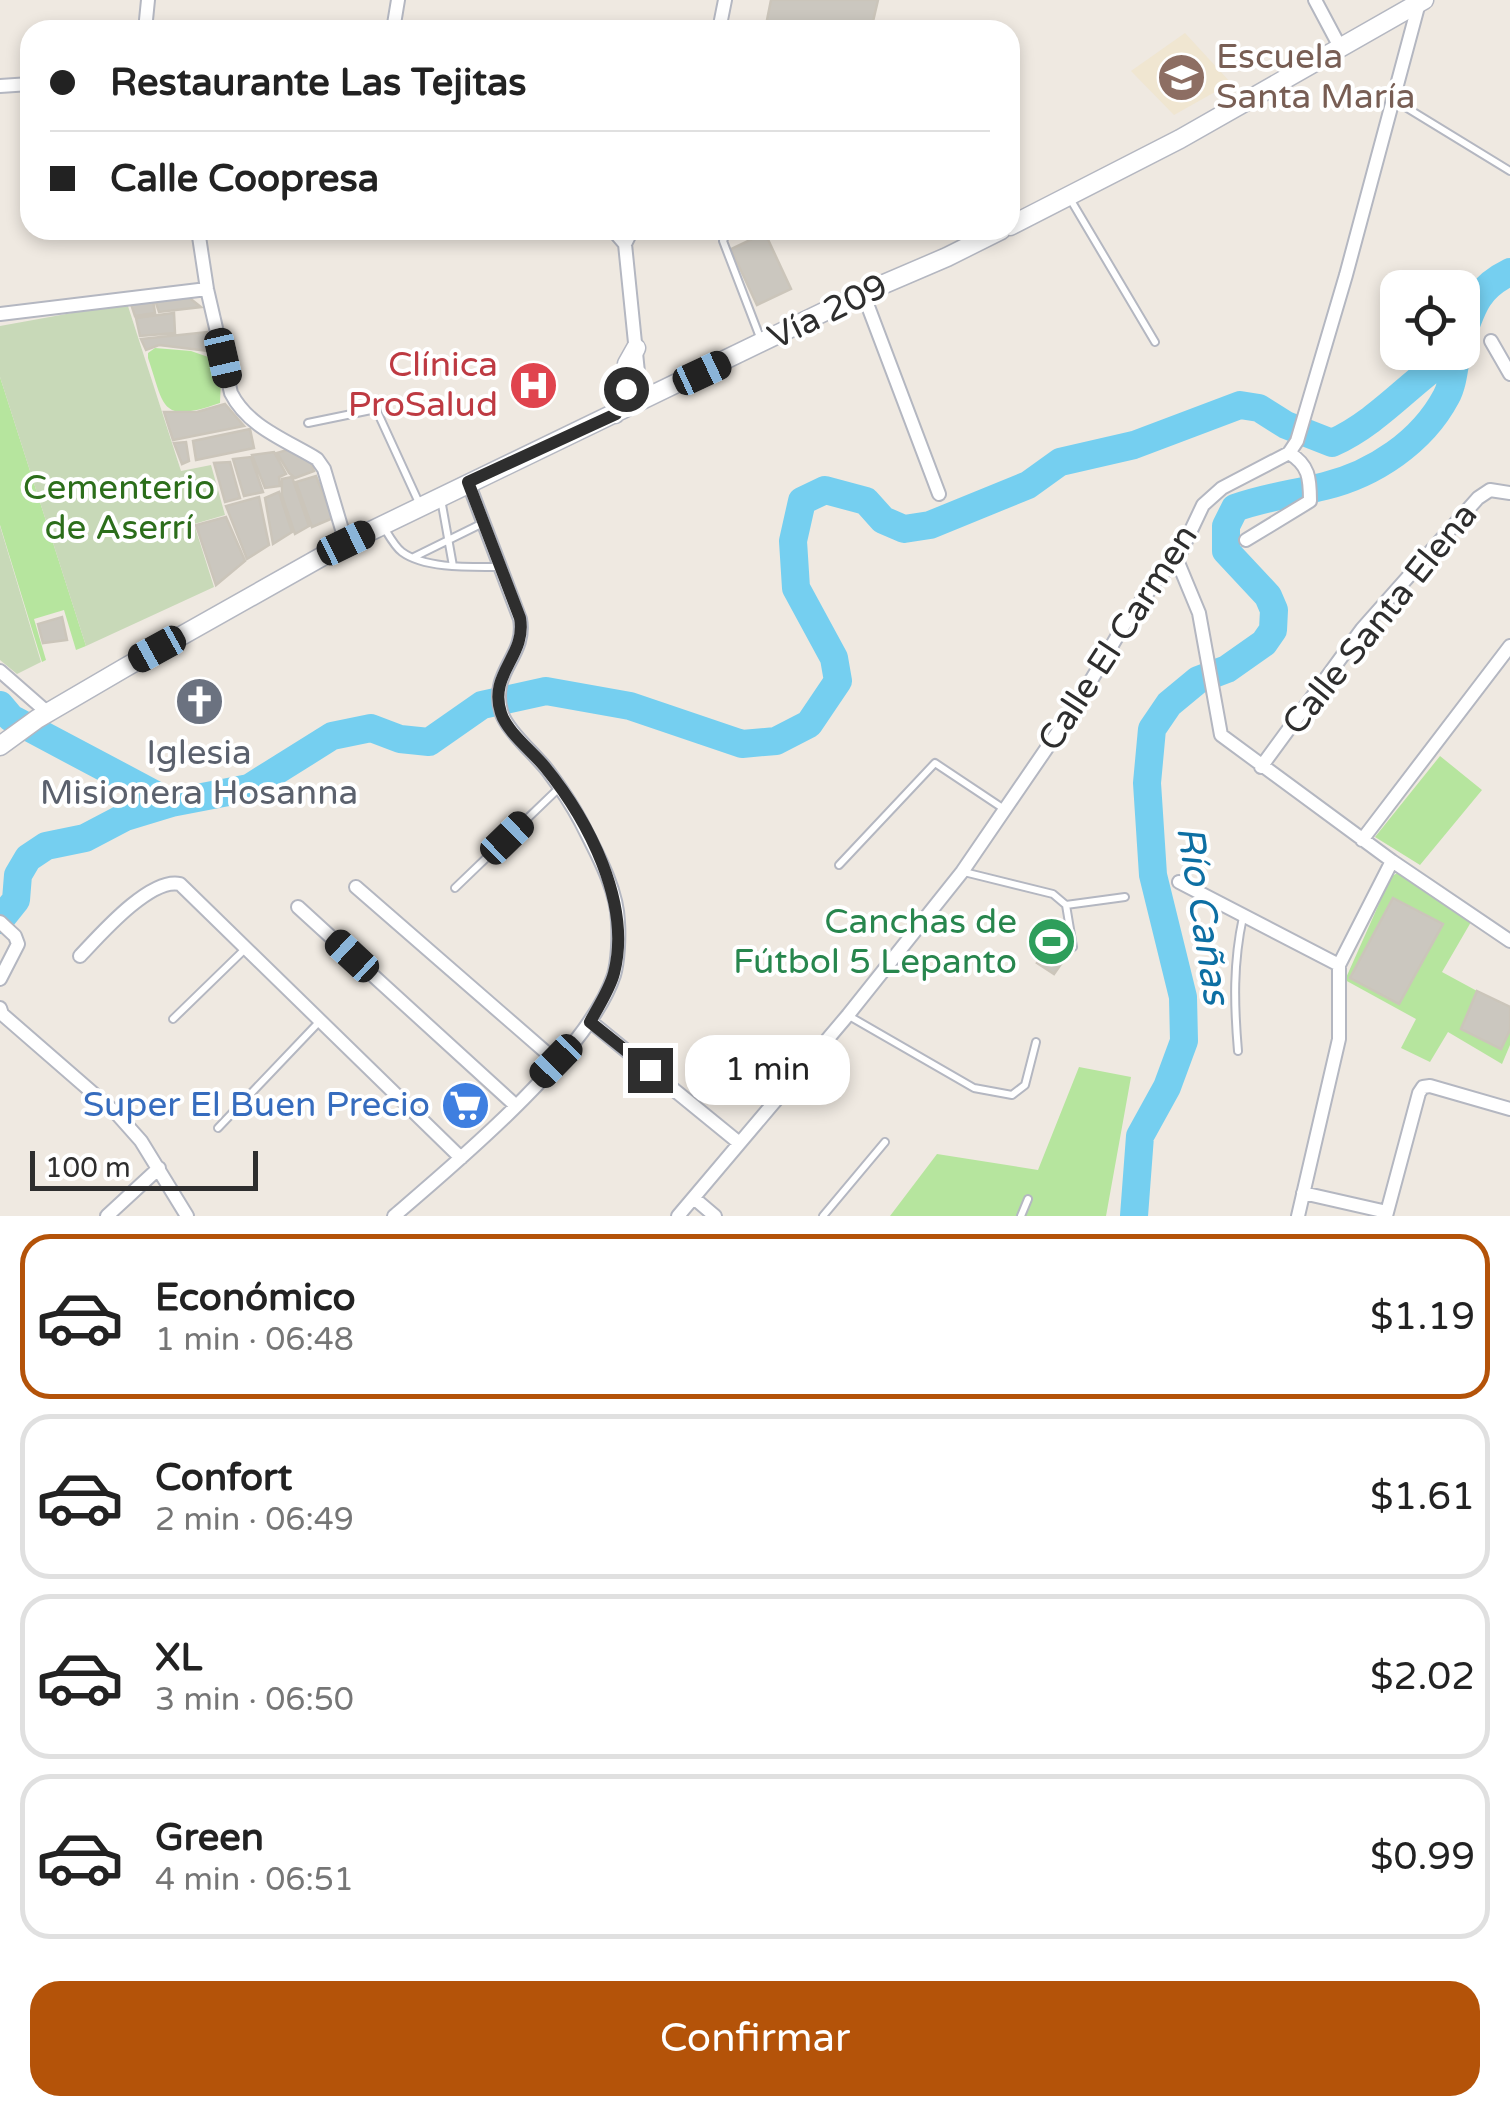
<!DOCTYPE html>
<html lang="es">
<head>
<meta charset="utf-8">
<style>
  body { margin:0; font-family:"Varela Round",sans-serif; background:#f6f6f6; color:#222; height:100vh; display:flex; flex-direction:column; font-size:38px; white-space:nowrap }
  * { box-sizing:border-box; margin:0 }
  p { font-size:32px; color:#767676 }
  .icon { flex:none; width:55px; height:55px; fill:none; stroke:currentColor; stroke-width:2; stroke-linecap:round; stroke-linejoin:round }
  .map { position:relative; height:1216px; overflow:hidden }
  .sheet { display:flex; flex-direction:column; background:#fff; flex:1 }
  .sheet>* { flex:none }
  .top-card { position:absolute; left:20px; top:20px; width:1000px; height:220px; border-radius:30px; box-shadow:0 5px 15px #0003; display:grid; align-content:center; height:220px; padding:0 30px; background:#fff }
  .buttons { position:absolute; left:1380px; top:270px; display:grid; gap:20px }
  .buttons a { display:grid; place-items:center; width:100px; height:100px; border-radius:20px; background:#fff; box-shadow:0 5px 15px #0003; font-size:50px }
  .scale { position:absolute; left:30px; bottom:25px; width:228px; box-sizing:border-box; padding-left:10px; border:5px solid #2e2e2e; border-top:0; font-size:28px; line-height:35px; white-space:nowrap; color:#2e2e2e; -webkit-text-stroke:8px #fff; paint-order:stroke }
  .end { position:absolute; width:45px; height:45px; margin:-22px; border:12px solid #2e2e2e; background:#fff; box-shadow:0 0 0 5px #fff }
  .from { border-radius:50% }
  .bubble { position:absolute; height:70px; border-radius:30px; background:#fff; box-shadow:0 5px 15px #0003; font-size:32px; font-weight:600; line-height:70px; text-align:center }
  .car { position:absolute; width:30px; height:60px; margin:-30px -15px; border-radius:12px; box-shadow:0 0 8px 2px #0007; background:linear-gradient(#222 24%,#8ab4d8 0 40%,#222 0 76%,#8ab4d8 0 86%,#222 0) }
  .top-card b { display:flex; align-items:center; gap:35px; height:95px; font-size:38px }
  .top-card b+b { border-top:2px solid #e0e0e0 }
  .top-card i { width:25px; height:25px; background:#222 }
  ul { padding:18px 0 0; list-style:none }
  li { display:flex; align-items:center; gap:30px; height:165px; margin:0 20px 15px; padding:0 10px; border:5px solid #e0e0e0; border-radius:30px }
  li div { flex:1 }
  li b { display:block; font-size:38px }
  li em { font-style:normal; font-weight:600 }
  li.current { border-color:#b45309 }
  li>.icon { width:90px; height:90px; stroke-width:1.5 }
  .cta { display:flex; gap:20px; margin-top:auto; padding:20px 30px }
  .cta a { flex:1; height:115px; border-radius:30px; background:#b45309; color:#fff; font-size:40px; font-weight:600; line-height:115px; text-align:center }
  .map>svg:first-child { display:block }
</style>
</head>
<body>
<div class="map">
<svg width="1510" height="1216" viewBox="0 0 1510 1216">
  <rect width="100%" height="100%" fill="#efe9e1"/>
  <path fill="#f0e6d1" d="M1185,33L1231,83L1174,115L1131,71Z"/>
  <path fill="#b6e59e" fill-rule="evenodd" d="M155,348L191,351L214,359L221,378L220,403C159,424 165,407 148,358V353Z
    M0,377L86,646L76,650L64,610L34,619L46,660L42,662L0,525Z
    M1440,756L1482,790L1420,865L1375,837Z
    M1397,873L1471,922L1442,972L1477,991L1461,1029L1501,1049L1510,1030V1045L1502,1064L1448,1032L1430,1062L1401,1048L1416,1019L1345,980L1391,877ZM1393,898L1443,924L1399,1004L1350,978Z
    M1079,1067L1131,1077L1106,1216H890L937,1154L1038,1170Z"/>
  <path fill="#c8d9b8" d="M127,303L181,471L211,465L225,515L194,524L214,587L86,646L0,377V326Z
    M0,526L41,662L17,674L0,660Z"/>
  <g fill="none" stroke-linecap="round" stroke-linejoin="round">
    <path stroke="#75cff0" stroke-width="28" d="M1462,336C1473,304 1479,287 1510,272
      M0,705L11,718L171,803L249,788L332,736L371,728L400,739L429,742L482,705L546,691L630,706L742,744L776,741L809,724L838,681L834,658L796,588L793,541L802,501L825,490L866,501L883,520L904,529L930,525L1028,485L1060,462L1134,445L1240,405L1259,408L1286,425L1332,443C1379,422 1412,380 1455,352
      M0,920L16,900L18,875L28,858L46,846L85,838L125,817L171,803
      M1134,1216L1140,1136L1167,1087L1184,1041L1183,997L1153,875L1147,783L1152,729L1169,704L1198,680L1227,669L1264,643L1273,630L1274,610L1268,596L1226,551V526L1235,508C1265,497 1294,494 1325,486C1374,474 1422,442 1446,397C1453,385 1454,367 1457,352"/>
  </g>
  <path fill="#cbc7bf" stroke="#cbc5ba" stroke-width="2.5" d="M771,0H878L871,30H765Z
    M765,233L791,289L757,305L731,249Z
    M187,296L201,307L159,312L155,300Z
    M153,300L155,313L135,316L131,304Z
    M174,313L175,333L140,336L136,318Z
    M207,332L209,351L159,345L146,350L141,339Z
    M225,404L244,426L173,440L164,412H197Z
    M250,429L254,448L196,460L193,441Z
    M186,442L189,461L182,464L174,443Z
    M290,449L310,461L314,471L295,478L289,473L277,453Z
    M274,452L286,474L279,477L280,486L265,488L252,455Z
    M251,457L263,492L244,496L233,459Z
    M230,462L240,498L225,502L214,463Z
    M316,476L333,518L312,527L296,482Z
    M292,477L309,526L295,534L282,496V479Z
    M279,492L292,532L273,544L265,498Z
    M259,497L269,545L247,559L226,506Z
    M226,517L245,561L216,585L196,525Z
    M62,617L67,640L43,643L38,624Z
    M1393,898L1443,924L1399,1004L1350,978Z
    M1050,922L1068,934V954L1054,974L1037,963L1041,958L1030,951Z
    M1477,991L1510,1007V1030L1501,1049L1461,1029Z"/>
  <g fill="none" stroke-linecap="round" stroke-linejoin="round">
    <defs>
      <path id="service" d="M1394,100L1510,171
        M1069,197L1155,342
        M728,230L723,241L761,340
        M308,423L376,409L420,505
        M441,499L453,566
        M383,526C388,534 395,547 402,552C425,569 472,567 499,567
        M414,557L483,523
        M839,865L935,763L1004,809
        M964,872L1053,894L1066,905L1073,947
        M455,888L558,789
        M1066,905L1125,897
        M849,1016L974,1088L1012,1095L1025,1085L1036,1042
        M173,1019L244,950
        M1238,1051C1234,1004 1233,963 1243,917
        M218,1128L319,1022
        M823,1216L885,1142
        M1021,1216L1028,1199"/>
      <path id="minor" d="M1315,0L1340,47
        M145,30L148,0
        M393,30L398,0
        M719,30L725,0
        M0,86L30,84
        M198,230L207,289L231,393C248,427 286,440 317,459L324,469L346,543
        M613,230L625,244L641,402
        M625,244L632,230
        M863,293L939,494
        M0,314L207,289
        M1491,341L1510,374
        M1246,540L1310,501C1310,478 1309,465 1289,453
        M1177,560L1199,613L1221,735L1392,861L1510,941
        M0,671L48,713
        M1261,767L1362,629L1478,498L1490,490L1510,493
        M1362,840L1510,646
        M1179,882L1339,965
        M356,887L556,1061
        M298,907L515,1105
        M0,922L15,936L18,944L0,979
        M80,956C99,936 150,877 180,884L461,1158
        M0,1008L2,1014L117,1114L141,1141L187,1216
        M591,1022L738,1142
        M1303,1193L1387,1212
        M695,1199L715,1216
        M107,1216L159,1168
        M394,1216C456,1163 589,1052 614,975C618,961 619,937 618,922C617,888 596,852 581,822C572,805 560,787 548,771C536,755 505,729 501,711C490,670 527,656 520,619L468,482
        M678,1216L848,1015L962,872L1077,704L1124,625L1159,577L1177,560L1203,505L1222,488L1289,453L1297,441L1346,275L1419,3
        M1298,1216L1339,1039V965L1392,861
        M1386,1216L1419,1093L1423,1087L1430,1086L1510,1109"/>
      <path id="secondary" d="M1010,226L1180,139L1424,0
        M615,414L626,389L627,364L636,348
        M0,746L37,719L126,667L346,543L863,293L947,257L1001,230"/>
    </defs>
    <use href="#service" stroke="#b4b7c1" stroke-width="10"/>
    <use href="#minor" stroke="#b4b7c1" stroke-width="16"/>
    <use href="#secondary" stroke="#b4b7c1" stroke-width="21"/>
    <use href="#service" stroke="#fff" stroke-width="6"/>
    <use href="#minor" stroke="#fff" stroke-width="12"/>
    <use href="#secondary" stroke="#fff" stroke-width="18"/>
  </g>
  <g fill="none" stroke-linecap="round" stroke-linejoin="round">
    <path stroke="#2e2e2e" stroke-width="12" d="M626,389L616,414L468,482L520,618C527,656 488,673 501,713C507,732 532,751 545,767C588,820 632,903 614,973C610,989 598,1007 590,1022L650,1070"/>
  </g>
  <defs>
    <symbol id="school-disc" viewBox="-11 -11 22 22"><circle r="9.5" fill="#8d6e63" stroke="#fff"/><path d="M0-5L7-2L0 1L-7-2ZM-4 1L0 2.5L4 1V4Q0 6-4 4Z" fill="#fff"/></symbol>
    <symbol id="hospital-disc" viewBox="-11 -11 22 22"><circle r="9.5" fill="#e0444e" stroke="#fff"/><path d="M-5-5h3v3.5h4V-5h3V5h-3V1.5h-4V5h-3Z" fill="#fff"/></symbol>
    <symbol id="church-disc" viewBox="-11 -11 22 22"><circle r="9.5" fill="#6b7280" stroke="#fff"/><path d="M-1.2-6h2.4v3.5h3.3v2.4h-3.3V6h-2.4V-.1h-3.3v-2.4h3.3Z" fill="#fff"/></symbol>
    <symbol id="stadium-disc" viewBox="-11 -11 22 22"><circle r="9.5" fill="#2e9e5b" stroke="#fff"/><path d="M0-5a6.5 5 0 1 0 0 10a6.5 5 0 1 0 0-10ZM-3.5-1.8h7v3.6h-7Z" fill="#fff"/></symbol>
    <symbol id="supermarket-disc" viewBox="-11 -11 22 22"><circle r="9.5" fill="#3f7fe0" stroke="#fff"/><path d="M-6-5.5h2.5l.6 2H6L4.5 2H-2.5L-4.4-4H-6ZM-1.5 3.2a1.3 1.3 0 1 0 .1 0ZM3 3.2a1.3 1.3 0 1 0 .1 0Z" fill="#fff"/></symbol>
  </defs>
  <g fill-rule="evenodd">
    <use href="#school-disc" x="1154" y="50" width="55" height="55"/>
    <use href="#hospital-disc" x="506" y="358" width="55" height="55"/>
    <use href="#church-disc" x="172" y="674" width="55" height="55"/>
    <use href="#stadium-disc" x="1024" y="914" width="55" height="55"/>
    <use href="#supermarket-disc" x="438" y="1078" width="55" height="55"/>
  </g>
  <g text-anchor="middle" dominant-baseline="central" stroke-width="8" stroke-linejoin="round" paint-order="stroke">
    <g font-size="35" fill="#785e54" stroke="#fff" text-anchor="start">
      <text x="1216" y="57">Escuela<tspan x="1216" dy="40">Santa María</tspan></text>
    </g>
    <g font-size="35" fill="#2e2e2e" stroke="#fff">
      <text transform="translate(828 312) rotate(-26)">Vía 209</text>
      <text transform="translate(1380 619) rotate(-51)">Calle Santa Elena</text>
      <text transform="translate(1118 638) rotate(-57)">Calle El Carmen</text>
    </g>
    <g font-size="35" fill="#be3a42" stroke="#fff" text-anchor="end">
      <text x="498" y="365">Clínica<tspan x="498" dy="40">ProSalud</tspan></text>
    </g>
    <g font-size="35" fill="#2c6e1b" stroke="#fff">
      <text x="119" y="488">Cementerio<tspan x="119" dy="40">de Aserrí</tspan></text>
    </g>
    <g font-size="35" fill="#5b616d" stroke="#fff">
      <text x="199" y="753">Iglesia<tspan x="199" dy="40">Misionera Hosanna</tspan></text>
    </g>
    <g font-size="35" fill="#27864d" stroke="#fff" text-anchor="end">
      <text x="1017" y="922">Canchas de<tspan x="1017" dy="40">Fútbol 5 Lepanto</tspan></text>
    </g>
    <g font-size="35" fill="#366cbe" stroke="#fff" text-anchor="end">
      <text x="430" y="1105">Super El Buen Precio</text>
    </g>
    <g font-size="38" font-style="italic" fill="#0d6fa3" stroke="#fff">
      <text transform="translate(1203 915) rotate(81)">Río Cañas</text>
    </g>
  </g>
</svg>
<div class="buttons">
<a><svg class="icon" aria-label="locate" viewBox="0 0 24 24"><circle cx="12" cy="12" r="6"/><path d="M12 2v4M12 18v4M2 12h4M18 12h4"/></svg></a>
</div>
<div class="scale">100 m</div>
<i class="end from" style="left:626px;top:389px"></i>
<i class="end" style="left:650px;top:1070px"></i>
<div class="bubble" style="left:685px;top:1035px;width:165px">1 min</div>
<i class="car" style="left:223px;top:358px;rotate:167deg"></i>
<i class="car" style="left:702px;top:373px;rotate:65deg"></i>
<i class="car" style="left:346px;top:543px;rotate:64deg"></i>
<i class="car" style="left:157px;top:649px;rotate:241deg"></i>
<i class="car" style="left:507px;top:838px;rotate:46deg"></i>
<i class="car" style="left:352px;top:956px;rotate:313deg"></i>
<i class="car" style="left:556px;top:1061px;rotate:224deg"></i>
<div class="top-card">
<b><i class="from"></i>Restaurante Las Tejitas</b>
<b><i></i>Calle Coopresa</b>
</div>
</div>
<section class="sheet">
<ul>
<li class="current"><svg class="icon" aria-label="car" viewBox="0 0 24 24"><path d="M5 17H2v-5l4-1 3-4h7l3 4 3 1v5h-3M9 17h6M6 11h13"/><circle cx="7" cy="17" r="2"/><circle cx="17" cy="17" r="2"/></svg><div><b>Económico</b><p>1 min · 06:48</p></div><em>$1.19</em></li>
<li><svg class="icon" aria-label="car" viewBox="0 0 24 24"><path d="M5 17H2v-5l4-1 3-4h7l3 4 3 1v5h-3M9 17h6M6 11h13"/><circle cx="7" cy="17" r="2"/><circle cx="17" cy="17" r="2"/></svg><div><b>Confort</b><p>2 min · 06:49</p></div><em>$1.61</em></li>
<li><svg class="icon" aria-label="car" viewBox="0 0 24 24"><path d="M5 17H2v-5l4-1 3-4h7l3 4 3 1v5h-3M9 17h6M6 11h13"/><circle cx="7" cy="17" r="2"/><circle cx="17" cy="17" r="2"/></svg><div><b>XL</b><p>3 min · 06:50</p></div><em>$2.02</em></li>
<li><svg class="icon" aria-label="car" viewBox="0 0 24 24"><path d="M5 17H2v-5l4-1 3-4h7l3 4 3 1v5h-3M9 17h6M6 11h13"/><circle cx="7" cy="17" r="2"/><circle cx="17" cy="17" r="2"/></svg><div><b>Green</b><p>4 min · 06:51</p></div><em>$0.99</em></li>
</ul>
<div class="cta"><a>Confirmar</a></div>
</section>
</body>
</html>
